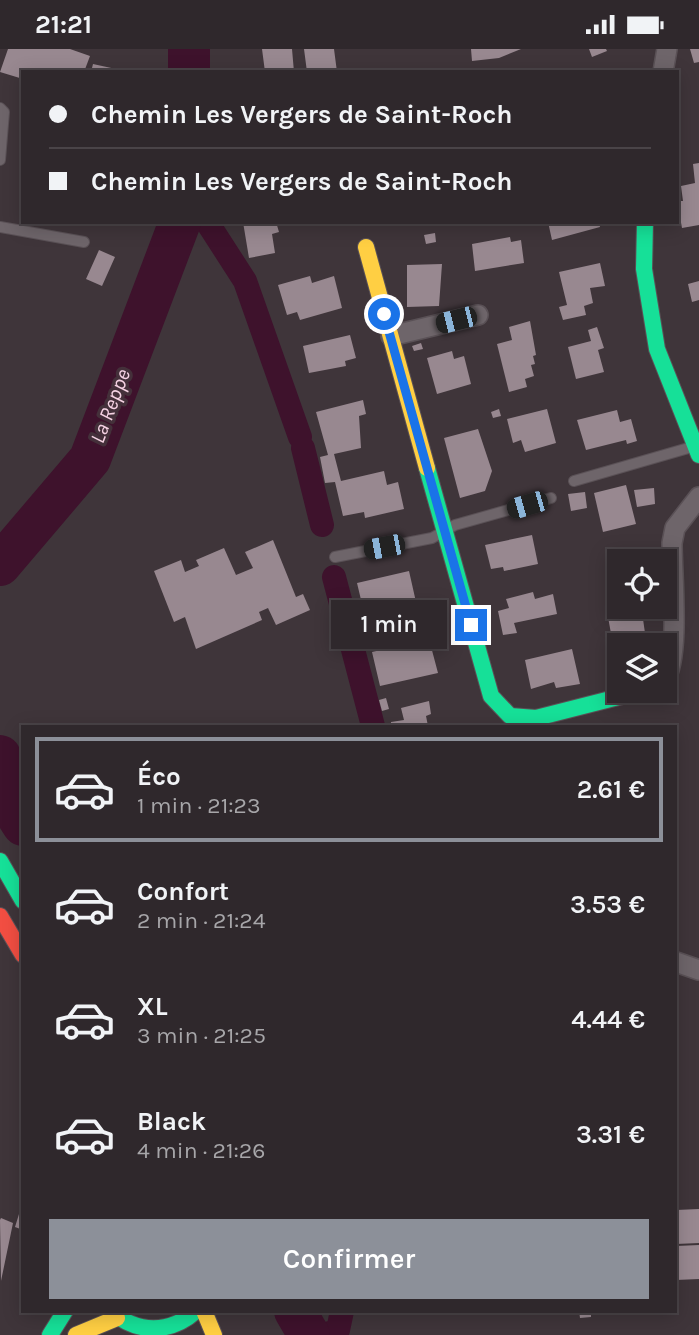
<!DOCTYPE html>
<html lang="fr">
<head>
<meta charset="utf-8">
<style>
  body { margin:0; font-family:Karla,sans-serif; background:#3b3438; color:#f1f3f6; height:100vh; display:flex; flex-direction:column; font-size:26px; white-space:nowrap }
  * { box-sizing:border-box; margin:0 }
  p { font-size:23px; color:#a7a6a9 }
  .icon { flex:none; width:38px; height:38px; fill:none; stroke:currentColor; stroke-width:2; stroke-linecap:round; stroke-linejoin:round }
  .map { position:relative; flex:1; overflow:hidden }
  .drawer { position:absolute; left:21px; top:676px; width:656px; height:588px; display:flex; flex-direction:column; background:#2f282c; border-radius:0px; box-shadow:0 4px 18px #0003,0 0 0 2px #4a4448 }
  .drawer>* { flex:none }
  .guide { position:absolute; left:21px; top:21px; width:658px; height:154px; border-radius:0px; box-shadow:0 4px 18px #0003,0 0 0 2px #4a4448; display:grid; align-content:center; height:154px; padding:0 28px; background:#2f282c }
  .buttons { position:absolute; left:607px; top:500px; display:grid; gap:14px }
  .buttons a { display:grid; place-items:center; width:70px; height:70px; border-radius:0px; background:#2f282c; box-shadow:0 4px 18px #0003,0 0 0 2px #4a4448; font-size:35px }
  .end { position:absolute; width:32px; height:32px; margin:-16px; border:9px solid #1a73e8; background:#fff; box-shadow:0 0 0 4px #fff }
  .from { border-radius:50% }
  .bubble { position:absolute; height:49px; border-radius:0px; background:#2f282c; box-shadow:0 4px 18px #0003,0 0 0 2px #4a4448; font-size:23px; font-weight:600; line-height:49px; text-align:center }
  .car { position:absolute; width:21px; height:42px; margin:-21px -10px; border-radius:9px; box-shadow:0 0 5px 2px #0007; background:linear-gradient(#222 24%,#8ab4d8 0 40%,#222 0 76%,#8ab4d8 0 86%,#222 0) }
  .guide b { display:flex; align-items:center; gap:24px; height:66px; font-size:26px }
  .guide b+b { border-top:2px solid #4a4448 }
  .guide i { width:18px; height:18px; background:#f1f3f6 }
  ul { padding:12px 0 0; list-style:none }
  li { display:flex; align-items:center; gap:21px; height:105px; margin:0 14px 10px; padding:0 14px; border:4px solid transparent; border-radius:0px }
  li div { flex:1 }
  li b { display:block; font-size:26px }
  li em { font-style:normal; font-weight:600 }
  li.active { border-color:#8c9099 }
  li>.icon { width:63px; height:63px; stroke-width:1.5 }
  .primary-button { display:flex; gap:14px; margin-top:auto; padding:14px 28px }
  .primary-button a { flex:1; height:80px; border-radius:0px; background:#8c9099; color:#fff; font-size:28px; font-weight:600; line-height:80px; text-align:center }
  .status { display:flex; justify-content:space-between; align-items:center; height:49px; padding:0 35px; background:#2f282c; direction:ltr }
  .status svg { height:19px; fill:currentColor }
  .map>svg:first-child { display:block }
</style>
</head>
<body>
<div class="status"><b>21:21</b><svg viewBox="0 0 49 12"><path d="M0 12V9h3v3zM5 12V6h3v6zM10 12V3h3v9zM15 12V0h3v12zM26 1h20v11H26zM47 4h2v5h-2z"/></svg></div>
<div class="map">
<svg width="699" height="1286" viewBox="0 0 699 1286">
  <rect width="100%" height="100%" fill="#3f353a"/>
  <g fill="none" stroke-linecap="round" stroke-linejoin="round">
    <path stroke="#3e122c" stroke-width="24" d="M207,173L245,232L300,388
      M303,399L322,476
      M334,528L373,677
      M324,1286L338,1281L342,1262"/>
    <path stroke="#3e122c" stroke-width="42" d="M189,0V23
      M0,516L90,410L180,173
      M0,707L16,765L23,776
      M295,1262L309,1286"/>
  </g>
  <path fill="#988890" d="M8,0H70L90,7L84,23H23V30L0,23Z
    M262,0H292L294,23H265Z
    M304,0H334L337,23H307Z
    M471,0H521L499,9L472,12Z
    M589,0H606L607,2L592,8Z
    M690,0H699V13L694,14Z
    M93,15L125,22V23H91Z
    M699,114V176L682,179L677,152H683L681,137L695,134L693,115Z
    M113,173H139L138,177Z
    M243,173H276L279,183L272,185L275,204L249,209Z
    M548,173H599L600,178L552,191Z
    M435,184L436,193L426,195L424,186Z
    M510,188L511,193L521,191L524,214L475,222L472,195Z
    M99,201L115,208L102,237L86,230Z
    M600,214L605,237L590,239L593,254L584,257L586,266L563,271L559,258L567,256L559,223Z
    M442,215L439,257L407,258V216Z
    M310,227L312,234L334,227L342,259L300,271L297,263L287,266L278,236Z
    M699,232V251L692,253L688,235Z
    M530,272L536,306L533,307L535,315L531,316L534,327L525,330L527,338L509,343L497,295L512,291L509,278Z
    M597,278L604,299L598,301L604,323L576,330L568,298L591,292L588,281Z
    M350,286L356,309L345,312L346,317L309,324L303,297Z
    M421,294L423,300L414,302L412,297Z
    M452,302L454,310L464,307L471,335L437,345L427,309Z
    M363,351L366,365L359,367L361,399L334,405L341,432L384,422L387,436L398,433L404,460L365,469L364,463L343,467L335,433L325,434L320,408L328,406L316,363Z
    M499,360L501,367L493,369L491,363Z
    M547,360L556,394L525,403L521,391L513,394L507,370Z
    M617,361L620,373L631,370L637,392L627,395L626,391L586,401L577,371Z
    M478,380L492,422L485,442L460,449L444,389Z
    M626,436L636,475L603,483L594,444Z
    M654,439L655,455L637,458L634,441Z
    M585,443L587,459L571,462L568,445Z
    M532,486L538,515L504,522L503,518L491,520L485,496Z
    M273,491L296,548L303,545L310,561L276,576L268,559L259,563L262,571L196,600L185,568L174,573L154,522L181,511L185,523L199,517L196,511L224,499L236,526L253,519L245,503Z
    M409,522L416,553L374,562L372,552L362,555L357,534Z
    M533,543L535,550L553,545L557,565L514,574L517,584L503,586L498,562L509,559L506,550Z
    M621,558H646L642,563L645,584L612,590L608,568L621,565Z
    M429,590L438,624L380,637L372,603Z
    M572,600L580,635L556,639L554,633L531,640L525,611Z
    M386,649L389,660L382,662L379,651Z
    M429,652L431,665L426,667L428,677H391V673L404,671L401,659Z
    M699,1160V1194L676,1195V1161Z
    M19,1165L23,1166V1181L15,1178Z
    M1,1169L13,1174L1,1232L0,1171Z
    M699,1196V1230L676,1231V1197Z
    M579,1262H591V1268L580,1269Z"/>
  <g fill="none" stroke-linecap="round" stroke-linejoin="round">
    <defs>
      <path id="lane" d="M0,59L4,63L0,111
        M0,178L84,193
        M574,432L692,398
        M335,508L432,489L455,476L551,449"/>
      <path id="street" d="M663,23L667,0
        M391,287L478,266
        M665,630C680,609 672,523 672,494L675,479L699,448
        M676,913L699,921"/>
      <path id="fast" d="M645,173L644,220L657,300L699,406
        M427,419L491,647L510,667L536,669L642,642
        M0,812L23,852
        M111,1262C137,1285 170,1285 196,1262
        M50,1286L65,1262"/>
      <path id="slow" d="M366,198L427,419
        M204,1262L214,1286
        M76,1286L117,1269"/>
      <path id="jam" d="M0,867L23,906"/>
    </defs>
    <use href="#lane" stroke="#5a5156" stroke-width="12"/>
    <use href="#street" stroke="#5a5156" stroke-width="22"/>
    <use href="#fast" stroke="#5a5156" stroke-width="18"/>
    <use href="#slow" stroke="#5a5156" stroke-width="18"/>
    <use href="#jam" stroke="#5a5156" stroke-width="18"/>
    <use href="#lane" stroke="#6e656a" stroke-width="10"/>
    <use href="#street" stroke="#6e656a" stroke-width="19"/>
    <use href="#fast" stroke="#16e098" stroke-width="16"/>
    <use href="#slow" stroke="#ffcf43" stroke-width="16"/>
    <use href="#jam" stroke="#f24e42" stroke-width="16"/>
  </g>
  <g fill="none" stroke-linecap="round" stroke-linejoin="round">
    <path stroke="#1a73e8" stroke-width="9" d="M384,265L471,576"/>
  </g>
  <g text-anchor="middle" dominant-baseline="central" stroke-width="7" stroke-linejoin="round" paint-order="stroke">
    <g font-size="21" font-style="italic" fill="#f5d2e3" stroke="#44303a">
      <text transform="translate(110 357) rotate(-69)">La Reppe</text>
    </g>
  </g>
</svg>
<div class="buttons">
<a><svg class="icon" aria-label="locate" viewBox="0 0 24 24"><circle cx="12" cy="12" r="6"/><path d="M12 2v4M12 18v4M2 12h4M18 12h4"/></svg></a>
<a><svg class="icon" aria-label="layers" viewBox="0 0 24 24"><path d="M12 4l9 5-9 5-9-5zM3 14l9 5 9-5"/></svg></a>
</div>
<i class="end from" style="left:384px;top:265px"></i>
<i class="end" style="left:471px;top:576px"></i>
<div class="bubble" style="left:331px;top:551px;width:116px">1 min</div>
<i class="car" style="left:456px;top:271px;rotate:256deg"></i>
<i class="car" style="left:527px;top:456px;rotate:254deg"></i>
<i class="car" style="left:384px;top:498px;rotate:259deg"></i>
<div class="guide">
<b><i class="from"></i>Chemin Les Vergers de Saint-Roch</b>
<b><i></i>Chemin Les Vergers de Saint-Roch</b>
</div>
<section class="drawer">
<ul>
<li class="active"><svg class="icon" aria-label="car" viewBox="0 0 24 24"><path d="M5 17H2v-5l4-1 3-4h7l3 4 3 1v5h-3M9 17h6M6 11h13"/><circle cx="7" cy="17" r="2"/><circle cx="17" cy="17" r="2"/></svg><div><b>Éco</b><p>1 min · 21:23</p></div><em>2.61 €</em></li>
<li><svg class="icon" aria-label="car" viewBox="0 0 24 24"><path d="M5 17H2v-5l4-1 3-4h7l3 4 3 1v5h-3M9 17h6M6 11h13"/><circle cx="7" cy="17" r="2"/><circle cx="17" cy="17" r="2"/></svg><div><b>Confort</b><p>2 min · 21:24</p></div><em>3.53 €</em></li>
<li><svg class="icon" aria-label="car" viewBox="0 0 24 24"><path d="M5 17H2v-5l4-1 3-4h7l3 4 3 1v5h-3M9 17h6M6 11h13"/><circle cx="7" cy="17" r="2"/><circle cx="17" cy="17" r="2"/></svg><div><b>XL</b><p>3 min · 21:25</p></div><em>4.44 €</em></li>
<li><svg class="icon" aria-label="car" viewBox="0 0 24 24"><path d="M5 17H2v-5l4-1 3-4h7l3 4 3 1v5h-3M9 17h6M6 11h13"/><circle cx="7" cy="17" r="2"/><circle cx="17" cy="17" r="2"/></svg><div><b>Black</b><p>4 min · 21:26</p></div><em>3.31 €</em></li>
</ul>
<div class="primary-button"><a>Confirmer</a></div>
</section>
</div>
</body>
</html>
